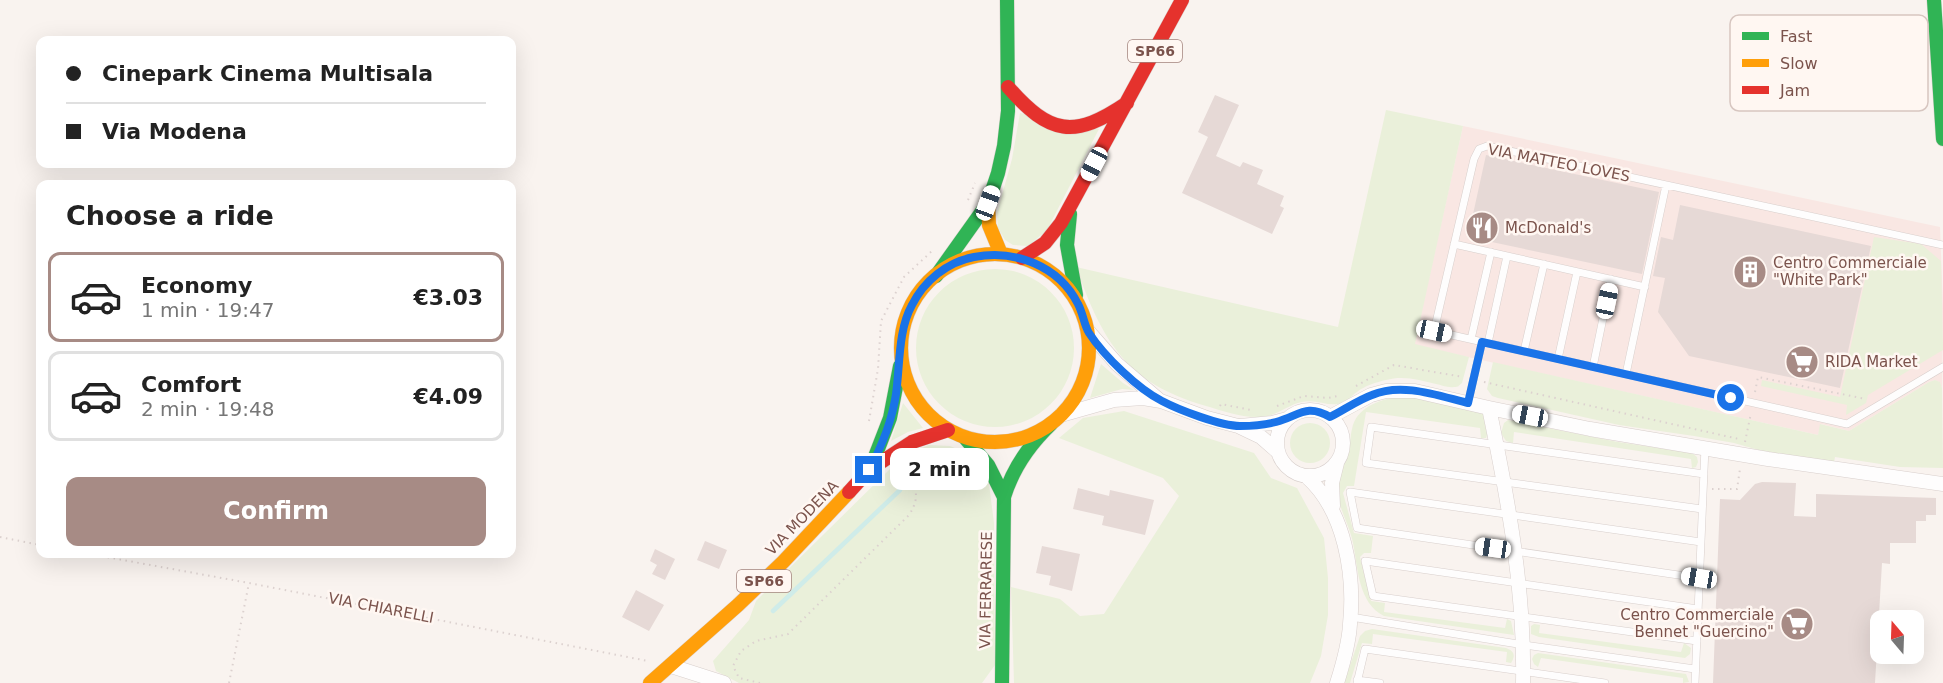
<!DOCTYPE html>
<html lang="en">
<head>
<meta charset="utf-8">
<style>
  body { margin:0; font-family:"DejaVu Sans",sans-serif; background:#f2f2f2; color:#222; height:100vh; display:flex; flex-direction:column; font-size:22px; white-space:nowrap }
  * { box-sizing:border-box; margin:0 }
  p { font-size:20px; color:#767676 }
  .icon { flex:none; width:33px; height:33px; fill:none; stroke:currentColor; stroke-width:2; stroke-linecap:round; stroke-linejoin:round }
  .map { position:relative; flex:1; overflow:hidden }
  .panel { position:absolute; left:36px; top:180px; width:480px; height:378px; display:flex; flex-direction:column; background:#fff; border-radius:12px; box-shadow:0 6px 24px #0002 }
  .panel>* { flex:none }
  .hud { position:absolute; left:36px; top:36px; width:480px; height:132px; border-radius:12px; box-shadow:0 6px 24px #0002; display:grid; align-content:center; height:132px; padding:0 30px; background:#fff }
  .needle { width:39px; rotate:341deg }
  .fabs { position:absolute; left:1870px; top:610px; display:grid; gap:12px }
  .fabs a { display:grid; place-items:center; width:54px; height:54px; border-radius:12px; background:#fff; box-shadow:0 6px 24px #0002; font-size:30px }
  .end { position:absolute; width:27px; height:27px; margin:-14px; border:8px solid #1a73e8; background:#fff; box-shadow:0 0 0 3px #fff }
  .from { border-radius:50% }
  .bubble { position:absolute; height:42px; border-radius:12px; background:#fff; box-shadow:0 6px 24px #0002; font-size:20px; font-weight:800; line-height:42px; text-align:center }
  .car { position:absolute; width:18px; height:36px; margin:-18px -9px; border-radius:8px; box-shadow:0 0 4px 2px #0007; background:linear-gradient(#fff 24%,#345 0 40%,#fff 0 76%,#345 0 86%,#fff 0) }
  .hud b { display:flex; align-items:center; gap:21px; height:57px; font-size:22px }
  .hud b+b { border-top:2px solid #e0e0e0 }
  .hud i { width:15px; height:15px; background:#222 }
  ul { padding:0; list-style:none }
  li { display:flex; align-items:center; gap:18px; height:90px; margin:0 12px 9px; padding:0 18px; border:3px solid #e0e0e0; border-radius:12px }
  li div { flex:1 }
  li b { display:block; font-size:22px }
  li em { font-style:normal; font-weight:800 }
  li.active { border-color:#a78b85 }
  li>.icon { width:54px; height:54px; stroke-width:1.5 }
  h2 { padding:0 30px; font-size:27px; line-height:72px }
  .action { display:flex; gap:12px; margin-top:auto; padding:12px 30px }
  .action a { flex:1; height:69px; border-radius:12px; background:#a78b85; color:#fff; font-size:24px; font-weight:800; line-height:69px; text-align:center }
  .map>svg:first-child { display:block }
</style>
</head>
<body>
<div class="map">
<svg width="1943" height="683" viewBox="0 0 1943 683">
  <rect width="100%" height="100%" fill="#f9f3ef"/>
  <path fill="#f9e7e3" d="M1463,126L1940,227L1943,307L1942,388L1939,382L1935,380L1929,382L1849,431L1821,424L1818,435L1414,345Z"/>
  <path fill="#eaf0da" d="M1386,110L1463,126L1415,344L1469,357L1462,383C1458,386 1459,387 1454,387C1448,388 1441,385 1436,384C1420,380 1403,375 1386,380C1377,382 1364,386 1357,392C1350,397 1347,402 1338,404C1327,406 1315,399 1302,402C1287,405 1276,417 1260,417C1242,418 1223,411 1206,406C1126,383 1103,342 1076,267L1338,327Z
    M1020,113L1099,129L1047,230L1028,246L1013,245L1005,240L998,228L997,213L1012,159Z
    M1874,237L1921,244L1941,261L1943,350L1868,395L1866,403L1846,415L1847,405L1761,386L1762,380L1840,397Z
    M916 348a79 79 0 1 1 158 0a79 79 0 1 1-158 0Z
    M1493,362L1818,435L1820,424L1849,431L1929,382L1935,380L1940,382L1942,388L1943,468L1900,467L1835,457L1834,462L1769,453L1734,443L1694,436L1619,425L1498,398L1492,396L1487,389Z
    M1101,364L1123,383L1134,390L1122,389L1090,398Z
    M1397,397H1410L1484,413L1488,433L1486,438H1481L1480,428L1366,412L1354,486H1347L1343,493L1354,533L1373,536L1371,553H1364L1360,557L1371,601L1385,603L1384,612L1505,628L1507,619L1511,621L1514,635L1384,616C1358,603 1358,568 1353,543C1350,527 1340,511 1338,495C1336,478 1344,467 1348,452C1351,444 1350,436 1352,429C1356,408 1378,400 1397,397Z
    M903,403L923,428L908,432L891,441Z
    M1124,411L1254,453L1271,478L1297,488L1324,538L1328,578V615L1321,656L1310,683H1014L1011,587L1060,599L1080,616L1104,614L1179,496L1163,478L1059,438L1083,418Z
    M1508,420L1618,442L1692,453L1697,457L1698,462L1696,467L1692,468L1691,459L1514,432L1513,443L1506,441L1501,433L1504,423Z
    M1290 443a20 20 0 1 1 40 0a20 20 0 1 1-40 0Z
    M929,445L950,446L969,454L981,468L989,484L994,523L995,665L982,683H739L716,671L713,661L749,620L756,601L891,468L910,453Z
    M1534,624L1540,625L1539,633L1681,652L1684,643L1691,648L1690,654L1685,658L1539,637L1531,634V626Z
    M1372,629L1506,648C1514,651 1516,655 1511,663L1506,662L1507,652L1373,634L1372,644L1362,643L1350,683H1344L1360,636L1365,631Z
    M1538,653L1686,674L1689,682L1683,683V678L1541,658L1538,667L1534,664L1532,659L1534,655Z"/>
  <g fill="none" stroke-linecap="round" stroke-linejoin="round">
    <path stroke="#cfece9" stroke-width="4.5" d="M773,611L900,490"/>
  </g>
  <path fill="#e6d9d6" d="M1215,95L1239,105L1216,156L1240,167L1243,162L1263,170L1257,184L1284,196L1280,206L1284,208L1272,234L1182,193L1208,137L1198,132Z
    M1486,155L1659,192L1642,274L1468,237Z
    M1680,205L1871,246L1840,388L1689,356L1658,312L1665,278L1653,276L1661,237L1673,240Z
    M1762,482L1796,483L1794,516L1816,517V494L1936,498V515H1926V521H1916V543H1890V564L1882,563L1875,683H1713L1720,499L1740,500L1755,484Z
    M1078,488L1109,496L1110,490L1154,500L1145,535L1102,525L1104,516L1073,509Z
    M705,541L727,550L719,569L697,560Z
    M1042,546L1080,554L1072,591L1049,585L1051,576L1036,573Z
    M655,549L675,559L665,580L652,574L657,565L650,561Z
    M636,590L664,605L649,631L622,617Z"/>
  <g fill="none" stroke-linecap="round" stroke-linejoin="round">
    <defs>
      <path id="lane" d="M1454,244L1645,287
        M1943,245L1487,146L1479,149L1474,159L1434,331L1847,424L1943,367
        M1471,339L1491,252
        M1488,343L1507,256
        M1524,351L1544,264
        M1558,359L1577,272
        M1593,367L1611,279
        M1626,374L1666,185
        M1468,403L1482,342
        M1702,509L1366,463L1371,427L1704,474
        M1699,578L1357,528L1350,492L1701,542
        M1351,617L1524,645L1695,669
        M1697,641L1373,596L1365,561L1698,609
        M1357,680L1380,683
        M1357,683L1365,649L1605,683
        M1695,683L1705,447"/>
      <path id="street" d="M1088,331L1117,364L1159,400
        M1489,408C1508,499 1525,590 1523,683
        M1277 443a33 33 0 1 1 66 0a33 33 0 1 1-66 0Z
        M1061,415L1114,400L1143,398L1161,401L1207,418L1238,426L1261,437L1277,451
        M1330,417L1371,395L1386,391H1415L1489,408L1590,429L1768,459L1943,484
        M1240,426L1272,423L1287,419
        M1307,477C1345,511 1355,575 1350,624C1349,644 1343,664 1337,683
        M1333,506L1332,483L1337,463
        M671,666L724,683"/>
      <path id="fast" d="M1934,0L1943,139
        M1070,214L1067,245L1076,295
        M936,276L988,203L998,173L1004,146L1008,111L1007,0
        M965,438L988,465L1004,497
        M871,467L890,418L900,366
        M1002,683L1004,497C1013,468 1029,445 1051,424"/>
      <path id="slow" d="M988,203L989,225L1001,254
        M901 348a94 94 0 1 1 188 0a94 94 0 1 1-188 0Z
        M650,683L738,605L783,562L849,492"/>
      <path id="jam" d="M1008,87C1050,135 1074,139 1127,103
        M1022,258L1045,243L1061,223L1182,0
        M849,492L869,470L912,442L948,430"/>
    </defs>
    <use href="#lane" stroke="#d8cfcc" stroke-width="8"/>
    <use href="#street" stroke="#d8cfcc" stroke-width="15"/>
    <use href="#fast" stroke="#dad0cd" stroke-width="15"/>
    <use href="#slow" stroke="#dad0cd" stroke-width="15"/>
    <use href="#jam" stroke="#dad0cd" stroke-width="15"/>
    <path stroke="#dcd1cf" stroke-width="2" stroke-dasharray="1.5 4.5" stroke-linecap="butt" d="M968,200L975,183
      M1484,382L1739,439
      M1356,386L1394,365L1463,377
      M1755,392L1758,377L1866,399
      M1220,406L1221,404L1251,410
      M1277,406L1304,396L1328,398L1338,396
      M869,421L878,369L881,321L904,277L932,251
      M1745,442L1751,413
      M1712,489H1737L1740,469
      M0,537L40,545
      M90,554L249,583L648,661
      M229,683L249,583
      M760,683L739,678L733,666L741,651L756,641L788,634L909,515C922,495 915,485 903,467"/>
    <use href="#lane" stroke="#fefdfd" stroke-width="7"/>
    <use href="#street" stroke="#fefdfd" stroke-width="14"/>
    <use href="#fast" stroke="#30b455" stroke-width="14"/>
    <use href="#slow" stroke="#ff9f0a" stroke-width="14"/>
    <use href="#jam" stroke="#e5322d" stroke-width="14"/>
  </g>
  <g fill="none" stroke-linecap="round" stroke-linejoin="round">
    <path stroke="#1a73e8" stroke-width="8" d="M869,470C882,446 892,421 896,394C900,366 898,330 912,305C924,281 947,262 974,257C1015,249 1059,266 1078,304C1083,313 1084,325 1089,333C1104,356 1138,389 1162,401C1179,410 1221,426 1240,426C1251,426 1265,425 1276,422C1299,416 1306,403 1330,417C1344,410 1358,400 1372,395C1402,382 1439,396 1468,403L1482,342L1731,398"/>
  </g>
  <defs>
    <symbol id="restaurant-disc" viewBox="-11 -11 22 22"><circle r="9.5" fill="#a78b85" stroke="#fff7f2"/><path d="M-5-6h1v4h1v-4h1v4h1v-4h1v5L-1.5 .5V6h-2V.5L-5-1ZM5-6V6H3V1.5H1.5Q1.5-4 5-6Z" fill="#fff"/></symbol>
    <symbol id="building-disc" viewBox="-11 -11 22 22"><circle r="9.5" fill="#a78b85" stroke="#fff7f2"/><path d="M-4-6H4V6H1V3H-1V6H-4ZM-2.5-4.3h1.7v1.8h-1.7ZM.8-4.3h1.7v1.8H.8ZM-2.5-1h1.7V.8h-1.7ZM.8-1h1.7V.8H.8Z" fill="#fff"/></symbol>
    <symbol id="supermarket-disc" viewBox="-11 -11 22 22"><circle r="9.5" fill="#a78b85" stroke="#fff7f2"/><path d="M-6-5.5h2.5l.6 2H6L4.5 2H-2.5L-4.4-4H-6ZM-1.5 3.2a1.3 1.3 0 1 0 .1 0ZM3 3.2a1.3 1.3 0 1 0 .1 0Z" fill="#fff"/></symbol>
  </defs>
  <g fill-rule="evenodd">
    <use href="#restaurant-disc" x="1463" y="209" width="38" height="38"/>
    <use href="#building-disc" x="1731" y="253" width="38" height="38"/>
    <use href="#supermarket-disc" x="1783" y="343" width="38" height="38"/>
    <use href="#supermarket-disc" x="1778" y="605" width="38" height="38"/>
  </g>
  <g text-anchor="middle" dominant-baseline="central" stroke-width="5" stroke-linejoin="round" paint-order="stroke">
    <g fill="#fff7f2" stroke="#a3847e" stroke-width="1.5">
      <rect x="1128" y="40" width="54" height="22" rx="4.5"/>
      <rect x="737" y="570" width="54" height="22" rx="4.5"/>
    </g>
    <g font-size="14" font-weight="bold" fill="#7b534c">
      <text x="1155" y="51">SP66</text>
      <text x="764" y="581">SP66</text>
    </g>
    <g font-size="15" fill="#7b534c" stroke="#fff7f2">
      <text transform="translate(1559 163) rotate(11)">VIA MATTEO LOVES</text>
      <text transform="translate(802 518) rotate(-46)">VIA MODENA</text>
      <text transform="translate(986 590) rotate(-89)">VIA FERRARESE</text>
      <text transform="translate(381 608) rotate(11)">VIA CHIARELLI</text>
    </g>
    <g font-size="15" fill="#7b534c" stroke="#fff7f2" text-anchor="start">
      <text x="1505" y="228">McDonald's</text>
      <text x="1773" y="263">Centro Commerciale<tspan x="1773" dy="17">"White Park"</tspan></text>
      <text x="1825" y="362">RIDA Market</text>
      <text x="1774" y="615" text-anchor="end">Centro Commerciale<tspan x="1774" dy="17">Bennet "Guercino"</tspan></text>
    </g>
  </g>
  <rect x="1730" y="15" width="198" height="96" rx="9" fill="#fff7f2" stroke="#d7c6c0" stroke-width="1.5"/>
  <rect x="1742" y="32" width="27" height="8" fill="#30b455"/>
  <rect x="1742" y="59" width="27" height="8" fill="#ff9f0a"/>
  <rect x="1742" y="86" width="27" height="8" fill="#e5322d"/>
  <g font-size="16" fill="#7b534c">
    <text x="1780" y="42">Fast</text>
    <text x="1780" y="69">Slow</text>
    <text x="1780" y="96">Jam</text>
  </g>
</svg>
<div class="fabs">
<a><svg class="needle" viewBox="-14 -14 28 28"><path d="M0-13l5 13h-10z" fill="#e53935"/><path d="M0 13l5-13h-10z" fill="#767676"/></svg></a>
</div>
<i class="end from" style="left:1731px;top:398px"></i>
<i class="end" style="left:869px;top:470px"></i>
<div class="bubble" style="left:890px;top:448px;width:99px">2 min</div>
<i class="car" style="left:1094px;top:164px;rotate:208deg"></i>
<i class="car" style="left:988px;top:203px;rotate:20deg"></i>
<i class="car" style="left:1607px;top:301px;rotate:12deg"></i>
<i class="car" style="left:1434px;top:331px;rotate:102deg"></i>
<i class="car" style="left:1530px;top:416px;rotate:281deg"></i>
<i class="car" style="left:1493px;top:548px;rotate:278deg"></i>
<i class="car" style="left:1699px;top:578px;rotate:279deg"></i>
<div class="hud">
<b><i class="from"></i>Cinepark Cinema Multisala</b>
<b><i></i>Via Modena</b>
</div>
<section class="panel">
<h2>Choose a ride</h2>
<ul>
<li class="active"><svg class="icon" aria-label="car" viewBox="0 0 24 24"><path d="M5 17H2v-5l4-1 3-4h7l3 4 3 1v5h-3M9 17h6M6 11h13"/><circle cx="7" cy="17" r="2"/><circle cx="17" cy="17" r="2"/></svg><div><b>Economy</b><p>1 min · 19:47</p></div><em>€3.03</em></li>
<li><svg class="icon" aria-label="car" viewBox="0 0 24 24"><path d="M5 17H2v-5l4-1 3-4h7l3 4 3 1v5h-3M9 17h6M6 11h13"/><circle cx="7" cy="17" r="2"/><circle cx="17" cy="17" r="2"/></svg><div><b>Comfort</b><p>2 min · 19:48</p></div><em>€4.09</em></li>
</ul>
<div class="action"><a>Confirm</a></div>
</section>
</div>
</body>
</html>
